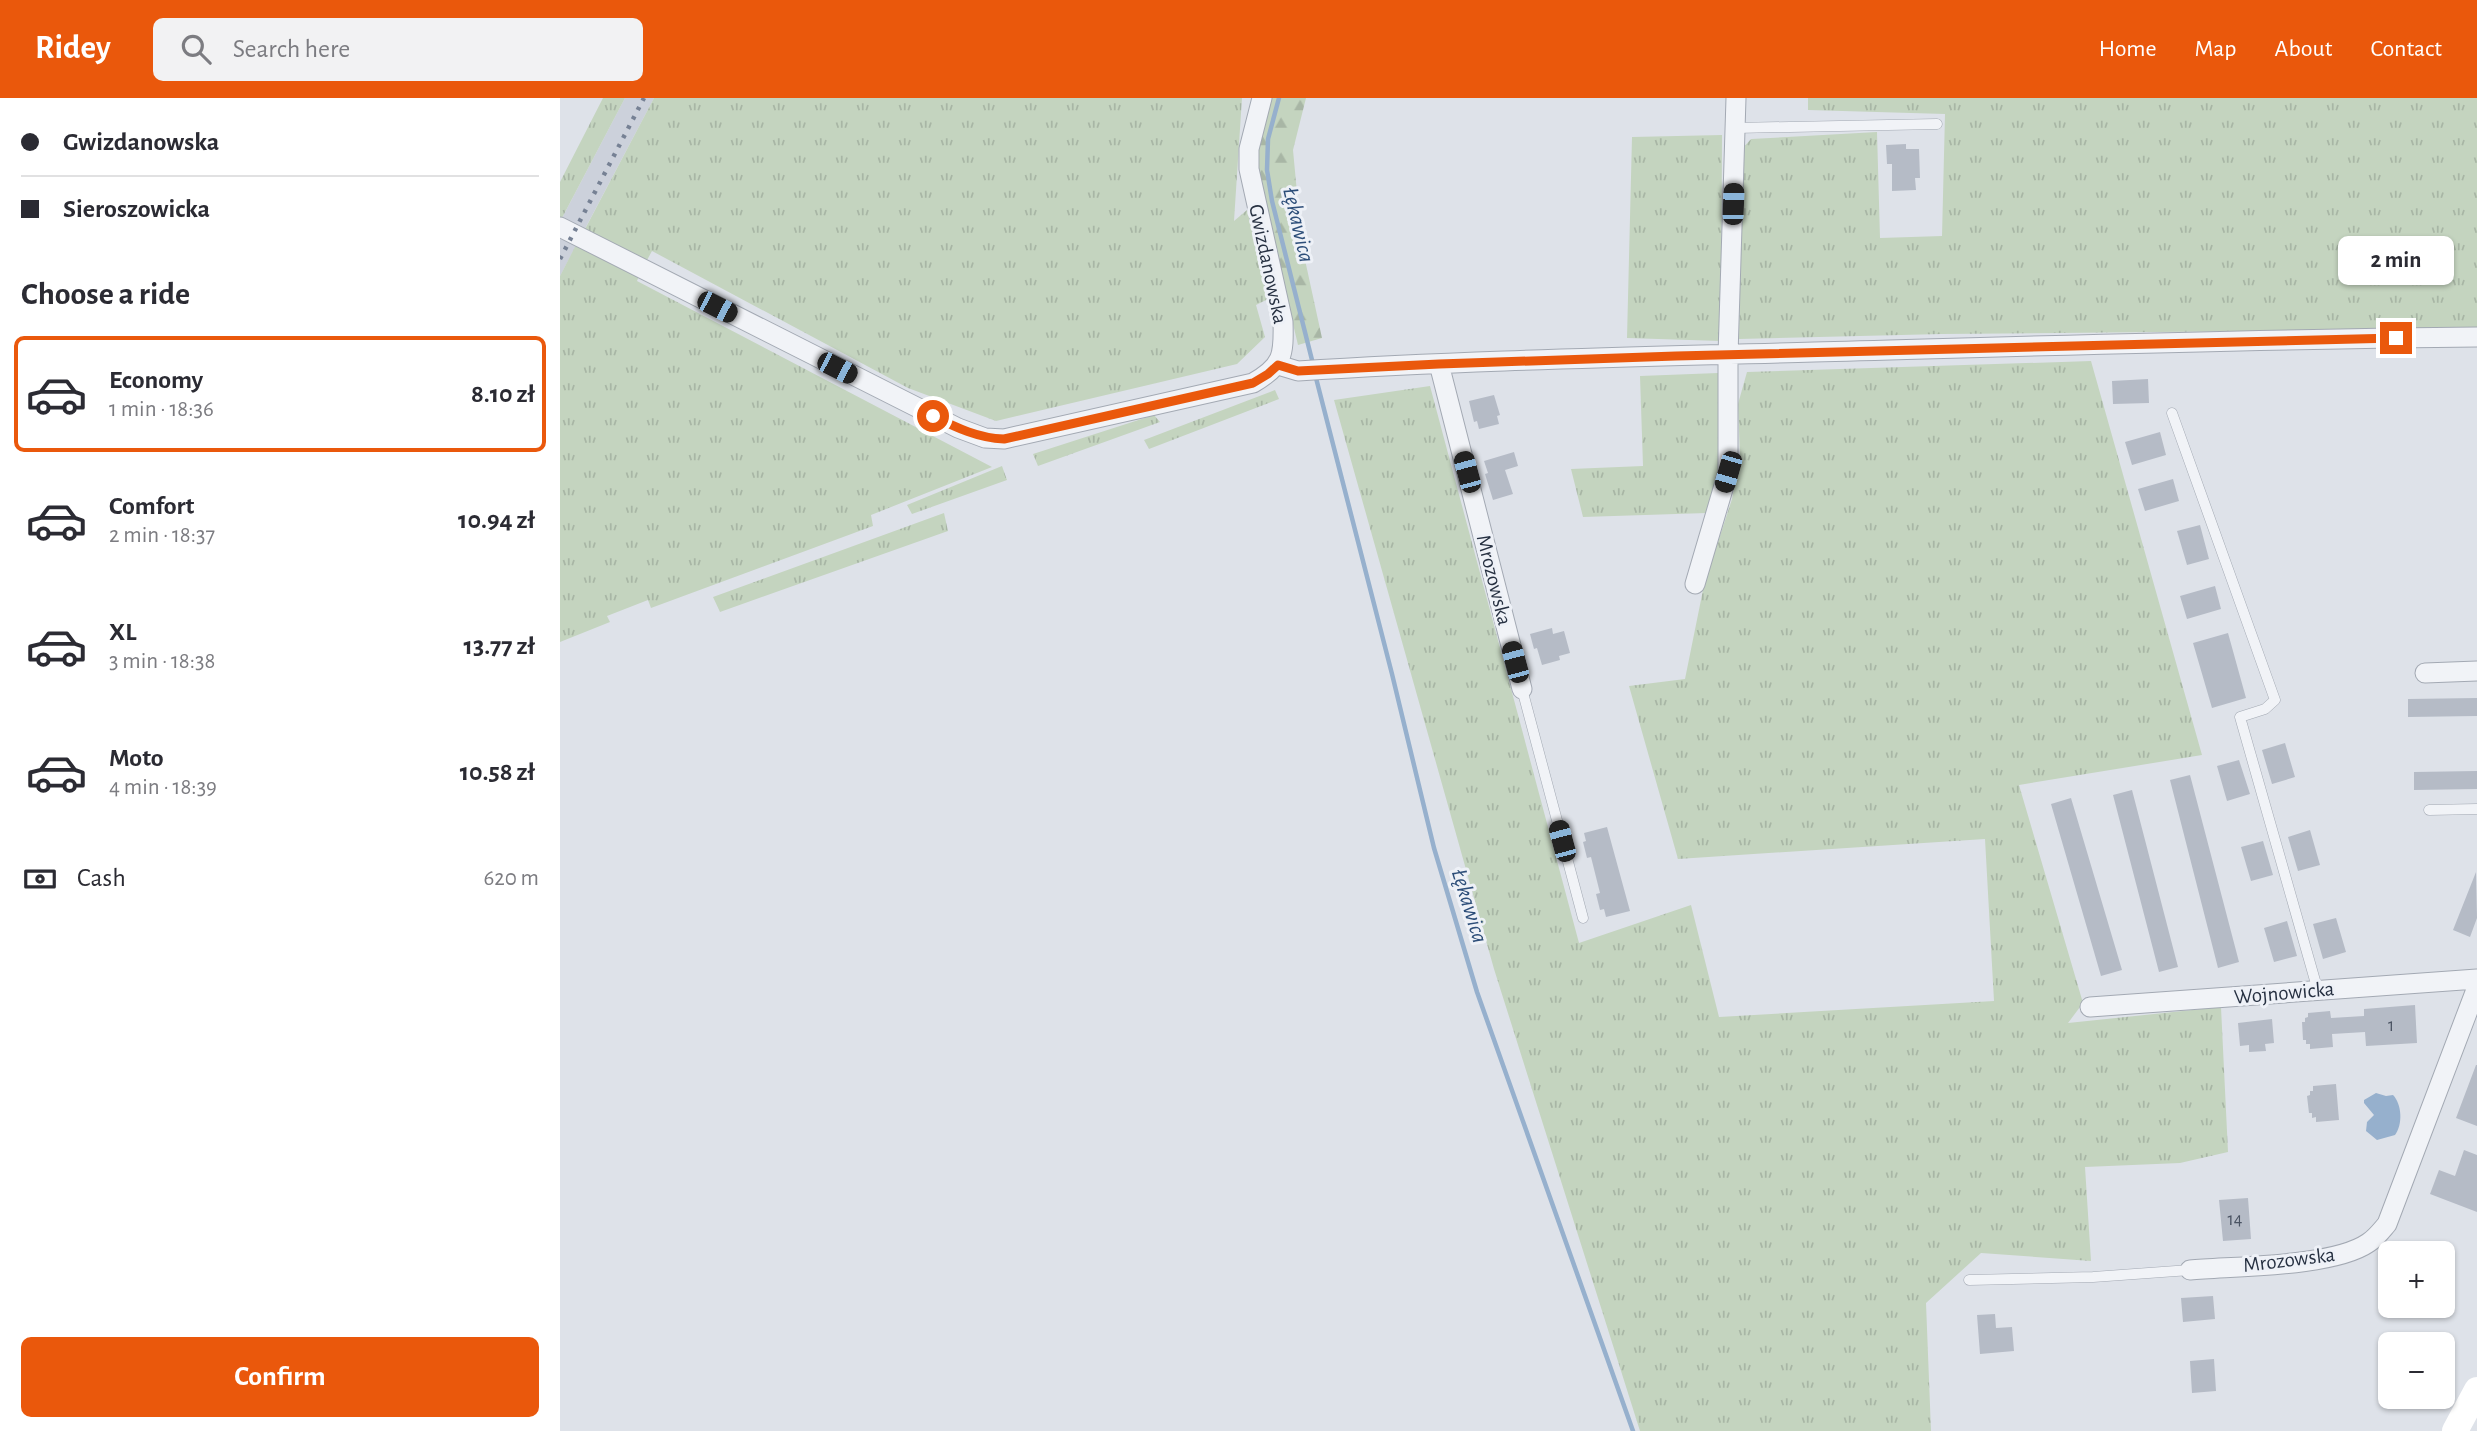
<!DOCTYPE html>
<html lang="en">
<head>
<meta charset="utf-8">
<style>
  body { margin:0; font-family:"Alegreya Sans",sans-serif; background:#f2f2f3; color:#2b2b33; height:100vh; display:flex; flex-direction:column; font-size:26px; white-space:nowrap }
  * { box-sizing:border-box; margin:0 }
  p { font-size:23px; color:#7c7c81 }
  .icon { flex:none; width:38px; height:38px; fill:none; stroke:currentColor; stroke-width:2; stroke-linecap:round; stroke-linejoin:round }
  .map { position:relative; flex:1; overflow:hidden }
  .sheet { display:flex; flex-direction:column; background:#fff; width:560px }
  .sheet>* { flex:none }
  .banner { display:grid; align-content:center; height:154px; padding:0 21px; background:#fff }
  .controls { position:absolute; left:1818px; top:1143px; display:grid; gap:14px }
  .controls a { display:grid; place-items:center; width:77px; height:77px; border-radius:10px; background:#fff; box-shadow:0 2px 5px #0004; font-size:35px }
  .end { position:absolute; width:32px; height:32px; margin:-16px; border:9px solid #ea580c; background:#fff; box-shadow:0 0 0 4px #fff }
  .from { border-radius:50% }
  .bubble { position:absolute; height:49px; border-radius:10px; background:#fff; box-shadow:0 2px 5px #0004; font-size:23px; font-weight:700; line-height:49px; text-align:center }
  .car { position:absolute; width:21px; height:42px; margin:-21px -10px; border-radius:9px; box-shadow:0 0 5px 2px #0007; background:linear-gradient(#222 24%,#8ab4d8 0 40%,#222 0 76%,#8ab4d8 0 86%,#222 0) }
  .banner b { display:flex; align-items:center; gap:24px; height:66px; font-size:26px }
  .banner b+b { border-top:2px solid #e1e1e2 }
  .banner i { width:18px; height:18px; background:#2b2b33 }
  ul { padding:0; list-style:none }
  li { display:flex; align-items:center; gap:21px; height:116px; margin:0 14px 10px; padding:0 7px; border:4px solid transparent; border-radius:10px }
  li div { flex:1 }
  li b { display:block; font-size:26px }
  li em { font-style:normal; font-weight:700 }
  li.current { border-color:#ea580c }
  li>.icon { width:63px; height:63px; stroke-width:1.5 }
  h2 { padding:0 21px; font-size:32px; line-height:84px }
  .pay { display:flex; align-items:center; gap:18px; height:77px; padding:0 21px; font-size:26px }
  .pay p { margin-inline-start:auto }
  .primary-button { display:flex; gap:14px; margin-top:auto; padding:14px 21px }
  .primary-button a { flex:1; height:80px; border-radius:10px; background:#ea580c; color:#fff; font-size:28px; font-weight:700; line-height:80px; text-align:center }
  header { display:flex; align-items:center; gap:42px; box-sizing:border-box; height:98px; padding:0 35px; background:#ea580c; color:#fff }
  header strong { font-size:33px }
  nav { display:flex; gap:38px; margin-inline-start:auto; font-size:24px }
  .search { width:490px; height:63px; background:#f2f2f3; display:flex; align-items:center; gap:18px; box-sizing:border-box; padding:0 24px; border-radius:10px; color:#7c7c81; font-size:26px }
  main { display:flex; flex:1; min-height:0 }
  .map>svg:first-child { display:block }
</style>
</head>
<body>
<header>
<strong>Ridey</strong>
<div class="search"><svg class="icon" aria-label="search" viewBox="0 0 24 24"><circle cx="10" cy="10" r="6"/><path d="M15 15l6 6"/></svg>Search here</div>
<nav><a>Home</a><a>Map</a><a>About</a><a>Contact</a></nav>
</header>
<main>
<section class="sheet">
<div class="banner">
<b><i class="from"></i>Gwizdanowska</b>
<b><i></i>Sieroszowicka</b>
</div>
<h2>Choose a ride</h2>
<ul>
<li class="current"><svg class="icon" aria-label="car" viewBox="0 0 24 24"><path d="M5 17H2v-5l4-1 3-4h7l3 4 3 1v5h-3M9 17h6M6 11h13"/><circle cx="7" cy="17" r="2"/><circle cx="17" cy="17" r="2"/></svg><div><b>Economy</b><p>1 min · 18:36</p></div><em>8.10 zł</em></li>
<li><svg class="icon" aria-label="car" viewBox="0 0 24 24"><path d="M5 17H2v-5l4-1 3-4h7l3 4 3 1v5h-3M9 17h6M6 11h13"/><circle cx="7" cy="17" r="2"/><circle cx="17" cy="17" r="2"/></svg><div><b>Comfort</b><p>2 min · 18:37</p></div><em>10.94 zł</em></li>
<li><svg class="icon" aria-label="car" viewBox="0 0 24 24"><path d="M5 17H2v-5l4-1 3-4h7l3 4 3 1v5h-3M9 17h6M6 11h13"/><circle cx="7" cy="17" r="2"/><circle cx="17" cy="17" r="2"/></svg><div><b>XL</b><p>3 min · 18:38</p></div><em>13.77 zł</em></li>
<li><svg class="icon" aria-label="car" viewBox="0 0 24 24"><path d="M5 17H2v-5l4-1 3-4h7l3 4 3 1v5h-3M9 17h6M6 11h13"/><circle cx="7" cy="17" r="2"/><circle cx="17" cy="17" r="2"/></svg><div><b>Moto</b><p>4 min · 18:39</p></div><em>10.58 zł</em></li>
</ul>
<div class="pay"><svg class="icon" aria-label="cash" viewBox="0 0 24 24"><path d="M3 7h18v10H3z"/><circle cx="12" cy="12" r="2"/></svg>Cash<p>620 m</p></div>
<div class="primary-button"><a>Confirm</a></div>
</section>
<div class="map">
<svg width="1917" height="1333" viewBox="0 0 1917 1333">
  <defs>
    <pattern id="grass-tufts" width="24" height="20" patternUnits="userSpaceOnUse" patternTransform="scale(1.75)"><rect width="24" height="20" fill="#c4d4bf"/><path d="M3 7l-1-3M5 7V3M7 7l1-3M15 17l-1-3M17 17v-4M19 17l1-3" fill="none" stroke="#a8b6a5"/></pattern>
    <pattern id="forest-firs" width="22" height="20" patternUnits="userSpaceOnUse" patternTransform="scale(1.75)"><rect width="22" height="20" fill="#c4d4bf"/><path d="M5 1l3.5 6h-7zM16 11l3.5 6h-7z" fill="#a8b6a5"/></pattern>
  </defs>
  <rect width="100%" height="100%" fill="#dee2e9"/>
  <path fill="#ccd1db" d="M65,0H94L0,178V124Z"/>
  <path fill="url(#grass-tufts)" d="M43,0H65L2,120L0,119V84Z
    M94,0H682L674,123L687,112L693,126L708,201L696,207L705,239L677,266L436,323L348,290L92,153L86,164L24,133Z
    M1248,0H1917V231L1382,236L1179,241L1182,51L1191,41L1317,34L1320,140L1382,138L1385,16L1248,12Z
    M1162,37L1161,243L1067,240L1072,39Z
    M17,145L79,178L77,183L432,369L311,417L313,428L91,510L88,502L47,518L50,524L0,544V178Z
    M1531,263L1642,657L1459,687L1523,905L1508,925L1661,909L1668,1054L1620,1065L1525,1069L1531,1163L1421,1155L1366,1205L1371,1333H1080L934,871L774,302L870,288L1019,845L1131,807L1159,919L1434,903L1425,741L1118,761L1069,588L1125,581L1144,487L1172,401L1180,359L1178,306L1187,274Z
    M1158,275L1163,293L1162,370L1147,415L1023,419L1011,371L1083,368L1080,278Z
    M715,292L719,301L589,351L584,342Z
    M594,317L600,324L478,368L473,356Z
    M442,368L447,382L352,416L347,407Z
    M384,415L388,433L160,514L153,499Z"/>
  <path fill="url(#forest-firs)" d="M711,0H746L733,52L742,148L762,240L738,247L710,129L696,59Z"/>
  <path fill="#96b0cd" d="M1816,995L1826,998L1833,997C1842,1006 1843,1027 1835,1037L1817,1042L1806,1033L1807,1024L1814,1017L1804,1005V1002Z"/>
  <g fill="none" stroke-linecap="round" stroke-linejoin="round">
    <path stroke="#96b0cd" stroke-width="4.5" d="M719,0L708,41L707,72L712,103L752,262
      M756,280L832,576L874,750L917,894L1073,1333"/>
  </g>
  <path fill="#b5bbc6" d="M1346,46V51H1359L1360,80H1355L1356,92L1332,93V66H1327L1326,47Z
    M1588,281L1589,305L1553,306L1552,283Z
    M934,297L940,317L937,318L939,326L919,331L917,323L914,324L909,303Z
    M1600,334L1606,357L1572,367L1565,344Z
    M954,354L958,368L945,372L953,396L933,402L925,376L928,375L924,363Z
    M1613,381L1619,403L1585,413L1578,391Z
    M1640,427L1649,461L1627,467L1617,433Z
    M1655,488L1661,511L1627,521L1620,498Z
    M992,530L993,536L1004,533L1010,555L999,558L1000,562L982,567L977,550L974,551L970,536Z
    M1668,535L1686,600L1652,610L1633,545Z
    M1917,600V618L1848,619V601Z
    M1725,645L1735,679L1712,686L1702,652Z
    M1679,662L1690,696L1667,703L1657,668Z
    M1917,673V691L1854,692V674Z
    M1630,677L1679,864L1658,870L1610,682Z
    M1572,692L1618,869L1599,874L1553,697Z
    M1511,700L1562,872L1541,878L1491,706Z
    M1047,729L1070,813L1046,819L1044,811L1040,812L1036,796L1040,795L1031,759L1027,760L1023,744L1026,743L1024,735Z
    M1750,732L1760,767L1738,773L1728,739Z
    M1703,743L1713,777L1691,783L1681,749Z
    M1916,774L1917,820L1910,839L1893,832Z
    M1776,820L1786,854L1763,861L1753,826Z
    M1727,823L1737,858L1714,864L1704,830Z
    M1855,907L1857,945L1806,948L1805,934L1772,936L1773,949L1750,951V946H1746V942H1743L1742,924H1745V920L1748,919V915L1770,913L1771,920L1804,918V911Z
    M1712,921L1714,945L1705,946L1706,953L1689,954V947L1680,948L1678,925Z
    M1916,967H1917V1028L1896,1020Z
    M1776,986L1779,1022L1756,1024V1019L1752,1020V1015H1749L1747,998L1750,997V993H1753V988Z
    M1904,1052L1917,1057V1114L1870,1096L1879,1072L1895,1078Z
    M1688,1100L1691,1141L1663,1143L1659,1102Z
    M1653,1198L1655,1221L1623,1224L1621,1200Z
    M1435,1216L1436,1230L1452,1229L1454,1253L1420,1256L1417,1217Z
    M1654,1261L1656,1293L1632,1295L1630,1263Z"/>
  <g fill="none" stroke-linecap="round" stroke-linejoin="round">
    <defs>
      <path id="lane" d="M1175,30L1377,26
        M1612,315L1715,602L1705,611L1680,619L1758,893
        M962,591L1023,820
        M1869,712L1917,711
        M1409,1182L1533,1179L1630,1172"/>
      <path id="street" d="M0,129L398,330L425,340L444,341L693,285C723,268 724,257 723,224L689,71V51L702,0
        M879,266L962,591
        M718,267L738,273C910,262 1082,259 1254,254C1475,248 1696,241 1917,239
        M1135,486L1168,374V257L1176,0
        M1865,575L1917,573
        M1530,909L1917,881
        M1630,1172C1675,1168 1773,1169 1808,1145C1816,1140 1821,1133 1827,1126L1917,889"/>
    </defs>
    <use href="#lane" stroke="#a3a9b3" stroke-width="11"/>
    <use href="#street" stroke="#a3a9b3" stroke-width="21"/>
    <use href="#lane" stroke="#f1f3f7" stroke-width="10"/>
    <use href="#street" stroke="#f1f3f7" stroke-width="19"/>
    <path stroke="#fff" stroke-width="26" d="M1895,1333L1917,1292"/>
    <path stroke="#768194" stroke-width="4.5" stroke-dasharray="3.5 7" stroke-linecap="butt" d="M0,161L84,0"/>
  </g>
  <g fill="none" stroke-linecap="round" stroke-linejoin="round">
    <path stroke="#ea580c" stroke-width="9" d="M373,318C397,330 418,340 444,341L693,285L708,276L718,267L738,273L879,266L1116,258L1836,240"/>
  </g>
  <g text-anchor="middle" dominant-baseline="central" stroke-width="6" stroke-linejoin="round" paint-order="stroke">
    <g font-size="18" fill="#4a5362">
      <text x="1831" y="928">1</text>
      <text x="1675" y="1122">14</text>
    </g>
    <g font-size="21" fill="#263041" stroke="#eef1f7">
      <text transform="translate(708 166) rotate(78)">Gwizdanowska</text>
      <text transform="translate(934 482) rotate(76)">Mrozowska</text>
      <text transform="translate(1724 895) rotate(-5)">Wojnowicka</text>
      <text transform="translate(1729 1162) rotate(-7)">Mrozowska</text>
    </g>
    <g font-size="23" font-style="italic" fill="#2d4e79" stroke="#eef1f7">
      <text transform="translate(738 127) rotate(77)">Łękawica</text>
      <text transform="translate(909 808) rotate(73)">Łękawica</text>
    </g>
  </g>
</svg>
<div class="controls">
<a>+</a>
<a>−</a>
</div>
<i class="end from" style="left:373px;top:318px"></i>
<i class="end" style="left:1836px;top:240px"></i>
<div class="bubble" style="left:1778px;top:138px;width:116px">2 min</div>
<i class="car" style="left:1173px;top:106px;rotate:2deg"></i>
<i class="car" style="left:157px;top:209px;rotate:117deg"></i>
<i class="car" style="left:277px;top:270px;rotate:117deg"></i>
<i class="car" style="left:907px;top:374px;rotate:345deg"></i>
<i class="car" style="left:1168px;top:374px;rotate:196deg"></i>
<i class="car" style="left:955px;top:564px;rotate:345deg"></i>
<i class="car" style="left:1002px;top:743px;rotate:345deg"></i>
</div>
</main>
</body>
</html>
